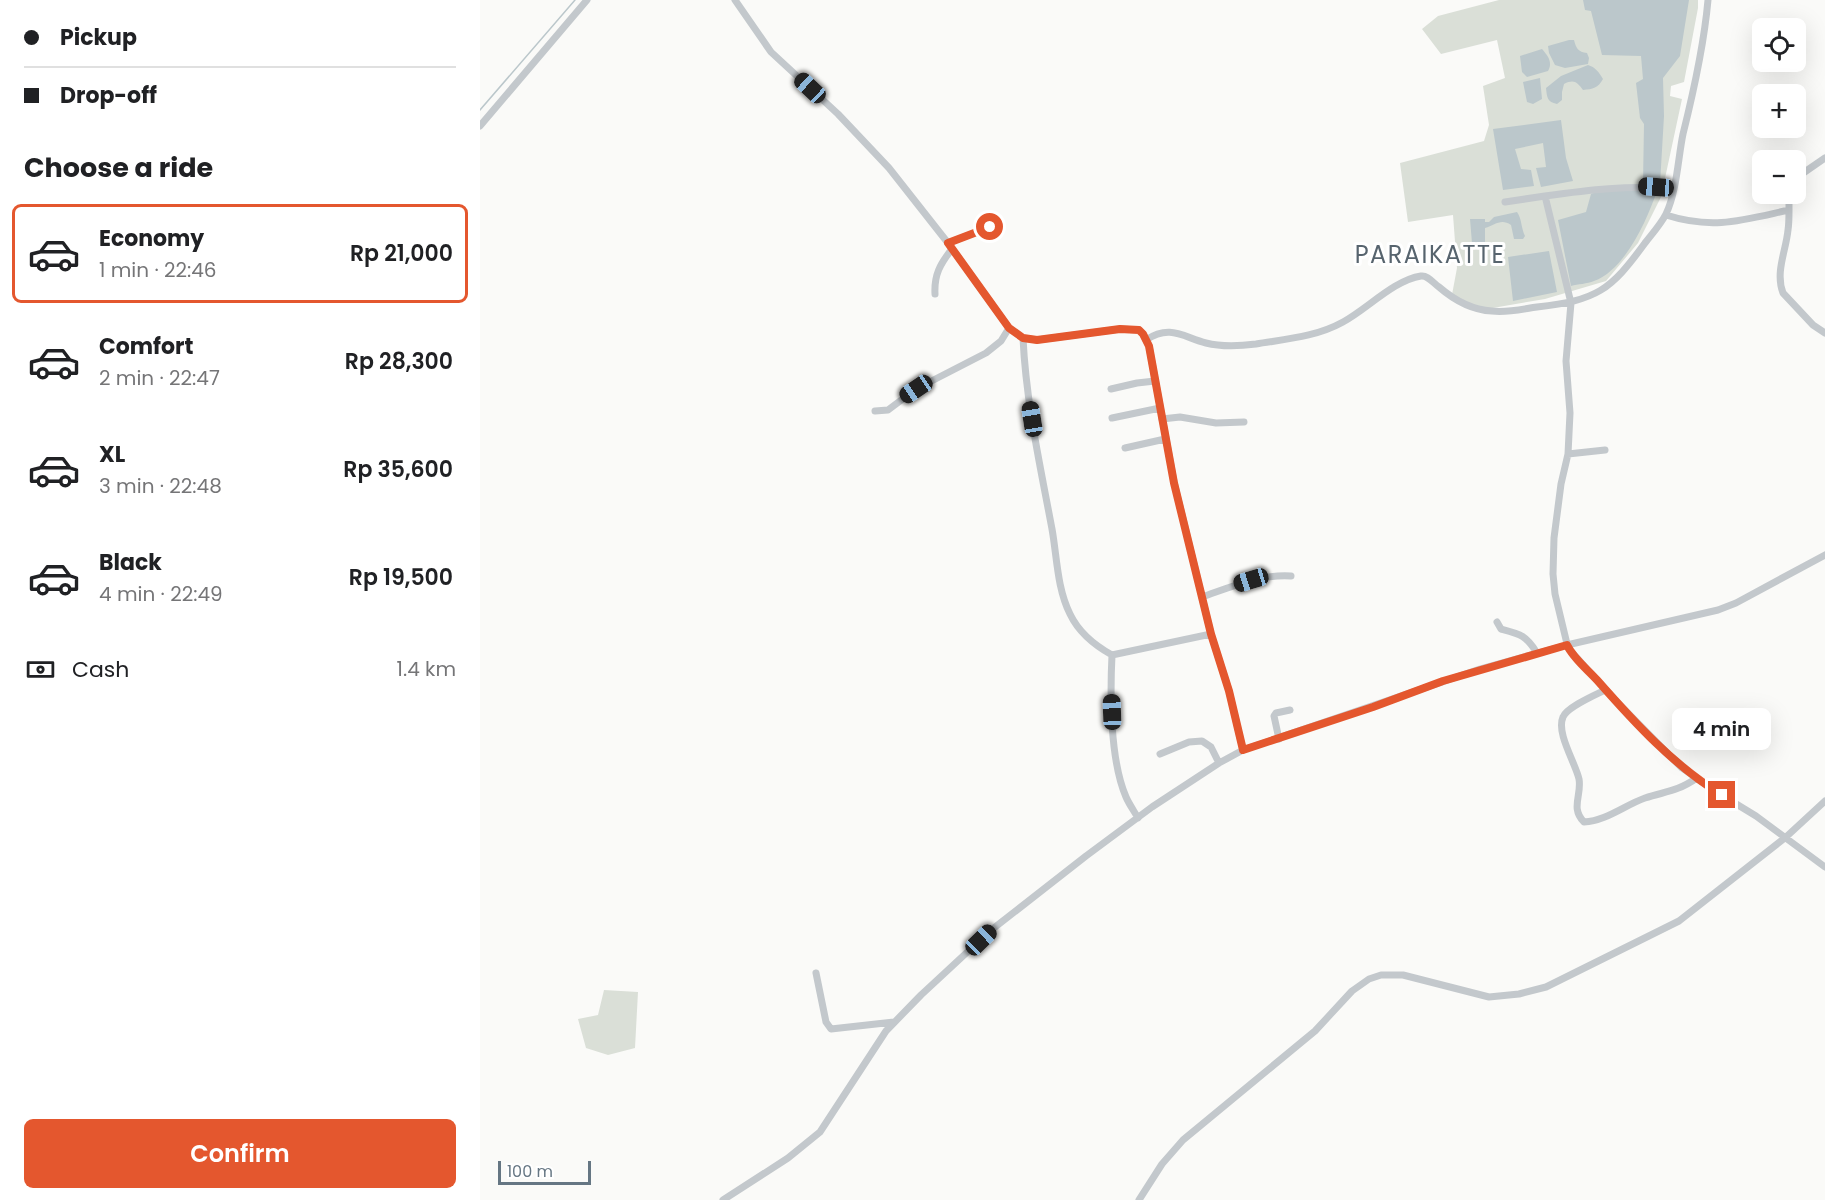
<!DOCTYPE html>
<html lang="en">
<head>
<meta charset="utf-8">
<style>
  body { margin:0; font-family:Poppins,sans-serif; background:#f2f2f2; color:#202124; height:100vh; display:flex; flex-direction:column; font-size:22px; white-space:nowrap }
  * { box-sizing:border-box; margin:0 }
  p { font-size:20px; color:#757577 }
  .icon { flex:none; width:33px; height:33px; fill:none; stroke:currentColor; stroke-width:2; stroke-linecap:round; stroke-linejoin:round }
  .map { position:relative; flex:1; overflow:hidden }
  .details { display:flex; flex-direction:column; background:#fff; width:480px }
  .details>* { flex:none }
  .guide { display:grid; align-content:center; height:132px; padding:0 24px; background:#fff }
  .tools { position:absolute; left:1272px; top:18px; display:grid; gap:12px }
  .tools a { display:grid; place-items:center; width:54px; height:54px; border-radius:9px; background:#fff; box-shadow:0 6px 24px #0002; font-size:30px }
  .scale { position:absolute; left:18px; bottom:15px; width:93px; box-sizing:border-box; padding-left:6px; border:3px solid #657683; border-top:0; font-size:16px; line-height:21px; white-space:nowrap; color:#657683; -webkit-text-stroke:4px #fff; paint-order:stroke }
  .end { position:absolute; width:27px; height:27px; margin:-14px; border:8px solid #e4572e; background:#fff; box-shadow:0 0 0 3px #fff }
  .from { border-radius:50% }
  .bubble { position:absolute; height:42px; border-radius:9px; background:#fff; box-shadow:0 6px 24px #0002; font-size:20px; font-weight:600; line-height:42px; text-align:center }
  .car { position:absolute; width:18px; height:36px; margin:-18px -9px; border-radius:8px; box-shadow:0 0 4px 2px #0007; background:linear-gradient(#222 24%,#8ab4d8 0 40%,#222 0 76%,#8ab4d8 0 86%,#222 0) }
  .guide b { display:flex; align-items:center; gap:21px; height:57px; font-size:22px }
  .guide b+b { border-top:2px solid #e0e0e0 }
  .guide i { width:15px; height:15px; background:#202124 }
  ul { padding:0; list-style:none }
  li { display:flex; align-items:center; gap:18px; height:99px; margin:0 12px 9px; padding:0 12px; border:3px solid transparent; border-radius:9px }
  li div { flex:1 }
  li b { display:block; font-size:22px }
  li em { font-style:normal; font-weight:600 }
  li.current { border-color:#e4572e }
  li>.icon { width:54px; height:54px; stroke-width:1.5 }
  h2 { padding:0 24px; font-size:27px; line-height:72px }
  .pay { display:flex; align-items:center; gap:15px; height:66px; padding:0 24px; font-size:22px }
  .pay p { margin-inline-start:auto }
  .primary-button { display:flex; gap:12px; margin-top:auto; padding:12px 24px }
  .primary-button a { flex:1; height:69px; border-radius:9px; background:#e4572e; color:#fff; font-size:24px; font-weight:600; line-height:69px; text-align:center }
  main { display:flex; flex:1; min-height:0 }
  .map>svg:first-child { display:block }
</style>
</head>
<body>
<main>
<section class="details">
<div class="guide">
<b><i class="from"></i>Pickup</b>
<b><i></i>Drop-off</b>
</div>
<h2>Choose a ride</h2>
<ul>
<li class="current"><svg class="icon" aria-label="car" viewBox="0 0 24 24"><path d="M5 17H2v-5l4-1 3-4h7l3 4 3 1v5h-3M9 17h6M6 11h13"/><circle cx="7" cy="17" r="2"/><circle cx="17" cy="17" r="2"/></svg><div><b>Economy</b><p>1 min · 22:46</p></div><em>Rp 21,000</em></li>
<li><svg class="icon" aria-label="car" viewBox="0 0 24 24"><path d="M5 17H2v-5l4-1 3-4h7l3 4 3 1v5h-3M9 17h6M6 11h13"/><circle cx="7" cy="17" r="2"/><circle cx="17" cy="17" r="2"/></svg><div><b>Comfort</b><p>2 min · 22:47</p></div><em>Rp 28,300</em></li>
<li><svg class="icon" aria-label="car" viewBox="0 0 24 24"><path d="M5 17H2v-5l4-1 3-4h7l3 4 3 1v5h-3M9 17h6M6 11h13"/><circle cx="7" cy="17" r="2"/><circle cx="17" cy="17" r="2"/></svg><div><b>XL</b><p>3 min · 22:48</p></div><em>Rp 35,600</em></li>
<li><svg class="icon" aria-label="car" viewBox="0 0 24 24"><path d="M5 17H2v-5l4-1 3-4h7l3 4 3 1v5h-3M9 17h6M6 11h13"/><circle cx="7" cy="17" r="2"/><circle cx="17" cy="17" r="2"/></svg><div><b>Black</b><p>4 min · 22:49</p></div><em>Rp 19,500</em></li>
</ul>
<div class="pay"><svg class="icon" aria-label="cash" viewBox="0 0 24 24"><path d="M3 7h18v10H3z"/><circle cx="12" cy="12" r="2"/></svg>Cash<p>1.4 km</p></div>
<div class="primary-button"><a>Confirm</a></div>
</section>
<div class="map">
<svg width="1345" height="1200" viewBox="0 0 1345 1200">
  <rect width="100%" height="100%" fill="#fafaf8"/>
  <path fill="#dadfd7" d="M1019,0H1218V8L1204,82L1191,86L1190,96L1202,99L1181,197L1158,243L1126,281L1065,299L1001,310L971,300L977,268L973,215L928,222L920,163L1004,141L1009,125L1003,86L1025,78L1017,40L961,54L942,29L958,16Z
    M124,990L158,992L155,1048L128,1055L106,1048L98,1019L118,1015Z"/>
  <path fill="#bbc7cb" d="M1103,0H1209L1200,56L1183,78L1184,116L1180,184L1163,183L1164,124L1160,118L1156,83L1163,79L1161,56L1122,55L1111,11L1105,10Z
    M1089,40H1094C1096,48 1098,52 1107,53L1109,58L1108,64L1085,68L1075,65L1069,53L1068,46Z
    M1062,49C1068,56 1073,62 1068,71L1047,77L1042,72L1040,56Z
    M1108,65C1115,67 1119,72 1123,79C1118,88 1113,89 1103,90C1097,82 1094,79 1084,84L1082,92V100L1077,104C1067,102 1067,97 1066,88L1081,76Z
    M1060,78L1062,99L1053,104L1047,102L1043,82Z
    M1081,120L1086,158L1093,181L1061,187L1056,168L1066,167L1063,143L1035,149L1041,169L1051,170L1054,186L1023,190L1013,129Z
    M1122,189L1177,191C1167,220 1145,270 1114,281C1107,284 1098,284 1091,286L1078,220L1106,212L1111,194Z
    M1037,212C1042,219 1041,228 1045,236L1043,239H1034L1031,225C1021,218 1015,225 1005,228V242L992,243L990,219H1005V222H1009L1014,217Z
    M1069,251L1077,292L1033,301L1028,257Z"/>
  <g fill="none" stroke-linecap="round" stroke-linejoin="round">
    <path stroke="#bbc7cb" stroke-width="1.5" d="M0,110L95,0"/>
    <path stroke="#c3c8cc" stroke-width="7" d="M255,0L291,52L358,114L409,168L468,243L529,328L543,338L557,340L640,329L659,330L663,334L669,346L694,482L731,634L749,691L763,750
      M0,126L107,0
      M1316,178L1345,158
      M1065,196C1108,190 1149,185 1193,189
      M1025,202L1065,196L1091,303L1086,361L1090,413L1088,454L1081,484L1074,538L1073,574L1075,594L1088,648L1138,703L1202,768L1235,791L1276,816L1345,867
      M1309,210C1309,217 1309,224 1308,230C1306,251 1295,272 1303,293L1333,325L1345,333
      M1186,215C1233,230 1263,220 1309,210V194
      M468,243L510,227
      M455,294C454,275 460,264 472,249
      M543,338C546,402 560,465 572,529C577,557 577,588 590,614C599,633 614,645 632,655L731,634
      M666,340C690,324 703,337 726,343C742,347 760,346 776,344C806,339 836,337 863,322C886,310 914,280 941,276C948,275 953,283 959,287C974,300 993,310 1012,311C1027,313 1043,309 1057,307C1117,300 1130,291 1165,243C1172,234 1181,224 1186,214C1197,191 1198,158 1203,134C1214,90 1224,45 1228,0
      M631,389L657,383L675,381
      M395,411L408,410L436,389L506,353L521,341L529,328
      M632,418L680,408
      M682,419L700,417L736,423L764,422
      M645,448L685,439
      M1088,454L1125,450
      M722,597C751,587 780,574 811,576
      M1017,622L1021,629C1040,634 1046,635 1057,653
      M632,655C630,695 630,760 646,797C649,804 654,811 658,818
      M1125,690C1115,695 1087,707 1083,717C1076,733 1095,762 1099,779C1102,795 1090,808 1104,822C1126,821 1145,805 1165,798C1187,791 1196,792 1217,778
      M799,739L794,716L796,713L810,710
      M680,754L709,742L722,741L731,747L739,763
      M336,973L346,1022L351,1029L414,1022
      M243,1200L308,1158L340,1132L406,1031L441,995L510,931L606,856L672,807L739,763L763,750L1000,669L1087,645L1238,610L1256,603L1345,555
      M659,1200L682,1164L703,1140L835,1031L872,991L889,979L901,975H923L1009,997L1039,994L1066,987L1199,921L1306,837L1345,801"/>
  </g>
  <g fill="none" stroke-linecap="round" stroke-linejoin="round">
    <path stroke="#e4572e" stroke-width="8" d="M510,227L468,243L529,328L543,338L557,340L640,329L659,330L663,334L669,346L694,483L731,634L749,691L763,750L893,707L963,681L1087,645C1093,658 1107,669 1117,680C1154,722 1194,766 1242,795"/>
  </g>
  <g text-anchor="middle" dominant-baseline="central" stroke-width="6" stroke-linejoin="round" paint-order="stroke">
    <g font-size="24" letter-spacing="1.5" fill="#57646e" stroke="#fff">
      <text x="950" y="254">PARAIKATTE</text>
    </g>
  </g>
</svg>
<div class="tools">
<a><svg class="icon" aria-label="locate" viewBox="0 0 24 24"><circle cx="12" cy="12" r="6"/><path d="M12 2v4M12 18v4M2 12h4M18 12h4"/></svg></a>
<a>+</a>
<a>−</a>
</div>
<div class="scale">100 m</div>
<i class="end from" style="left:510px;top:227px"></i>
<i class="end" style="left:1242px;top:795px"></i>
<div class="bubble" style="left:1192px;top:708px;width:99px">4 min</div>
<i class="car" style="left:330px;top:88px;rotate:313deg"></i>
<i class="car" style="left:1176px;top:187px;rotate:274deg"></i>
<i class="car" style="left:436px;top:389px;rotate:236deg"></i>
<i class="car" style="left:552px;top:419px;rotate:351deg"></i>
<i class="car" style="left:771px;top:580px;rotate:253deg"></i>
<i class="car" style="left:632px;top:712px;rotate:358deg"></i>
<i class="car" style="left:501px;top:940px;rotate:46deg"></i>
</div>
</main>
</body>
</html>
